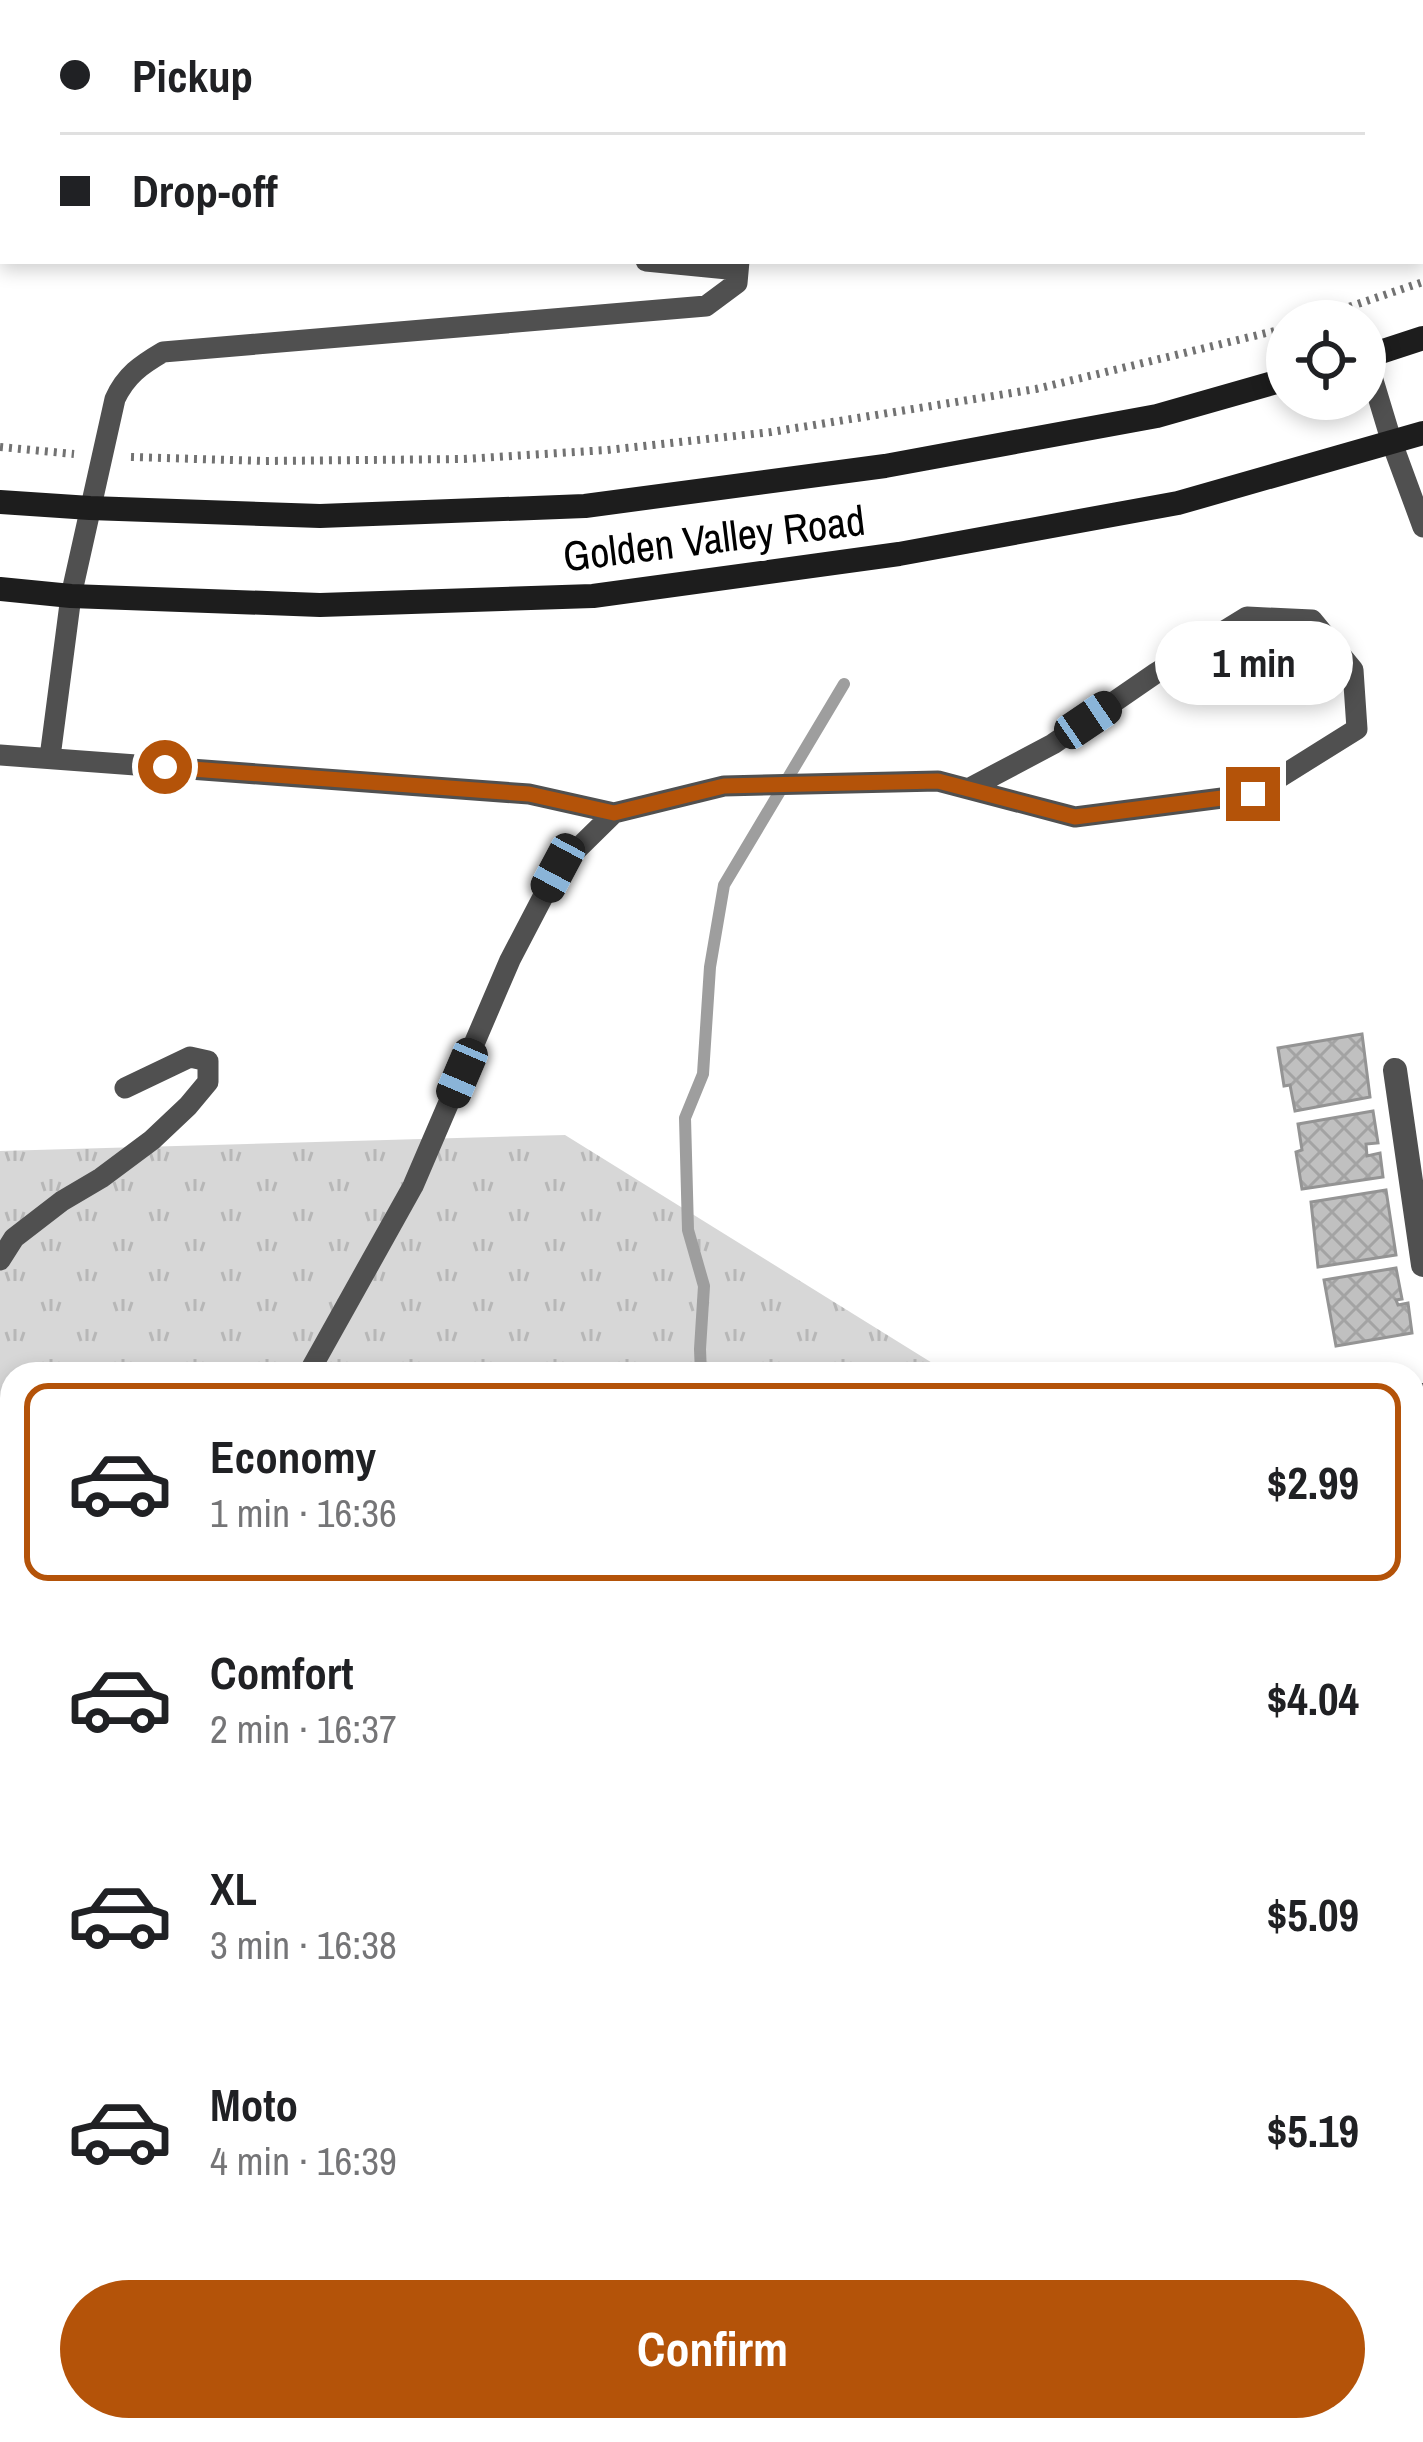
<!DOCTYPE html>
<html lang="en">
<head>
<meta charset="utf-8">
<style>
  body { margin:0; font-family:"Archivo Narrow",sans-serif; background:#f6f6f6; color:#202124; height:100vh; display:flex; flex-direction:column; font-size:45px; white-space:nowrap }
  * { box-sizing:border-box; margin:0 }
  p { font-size:39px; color:#757577 }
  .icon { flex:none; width:66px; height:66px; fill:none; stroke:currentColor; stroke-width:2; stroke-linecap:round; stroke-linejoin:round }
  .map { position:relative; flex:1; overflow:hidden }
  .sheet { position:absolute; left:0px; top:1362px; width:1425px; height:1080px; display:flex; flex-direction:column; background:#fff; border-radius:36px 36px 0 0; box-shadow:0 6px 18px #0003 }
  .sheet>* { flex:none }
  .guide { position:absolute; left:0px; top:0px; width:1425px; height:264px; box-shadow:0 6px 18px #0003; display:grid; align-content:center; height:264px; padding:0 60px; background:#fff }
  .tools { position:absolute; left:1266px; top:300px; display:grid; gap:24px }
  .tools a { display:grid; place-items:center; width:120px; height:120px; border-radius:50%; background:#fff; box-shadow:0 6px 18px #0003; font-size:60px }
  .end { position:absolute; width:54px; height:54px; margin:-27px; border:15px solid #b45309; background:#fff; box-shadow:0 0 0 6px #fff }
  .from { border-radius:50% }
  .bubble { position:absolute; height:84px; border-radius:42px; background:#fff; box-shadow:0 6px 18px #0003; font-size:39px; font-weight:700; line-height:84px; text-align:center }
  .car { position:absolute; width:36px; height:72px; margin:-36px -18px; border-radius:15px; box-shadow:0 0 9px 3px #0007; background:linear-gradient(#222 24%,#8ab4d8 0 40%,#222 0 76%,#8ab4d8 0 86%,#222 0) }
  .guide b { display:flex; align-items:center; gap:42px; height:114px; font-size:45px }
  .guide b+b { border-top:3px solid #e0e0e0 }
  .guide i { width:30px; height:30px; background:#202124 }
  ul { padding:21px 0 0; list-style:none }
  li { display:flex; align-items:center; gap:36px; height:198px; margin:0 24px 18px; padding:0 36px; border:6px solid transparent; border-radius:24px }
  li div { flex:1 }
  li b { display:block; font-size:45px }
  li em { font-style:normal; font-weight:700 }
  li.selected { border-color:#b45309 }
  li>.icon { width:108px; height:108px; stroke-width:1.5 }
  .cta { display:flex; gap:24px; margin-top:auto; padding:24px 60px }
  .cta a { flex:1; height:138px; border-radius:72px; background:#b45309; color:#fff; font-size:48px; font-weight:700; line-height:138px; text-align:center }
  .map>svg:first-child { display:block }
</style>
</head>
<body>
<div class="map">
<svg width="1423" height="2442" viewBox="0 0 1423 2442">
  <defs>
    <pattern id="grass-tufts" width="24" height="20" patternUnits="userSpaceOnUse" patternTransform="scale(3)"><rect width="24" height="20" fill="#d7d7d7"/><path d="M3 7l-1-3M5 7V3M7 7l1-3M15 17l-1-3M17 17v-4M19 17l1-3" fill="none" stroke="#b7b7b7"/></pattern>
    <pattern id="building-cross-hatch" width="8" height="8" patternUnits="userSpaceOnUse" patternTransform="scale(3)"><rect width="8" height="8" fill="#c0c0c0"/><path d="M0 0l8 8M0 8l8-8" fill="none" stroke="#a3a3a3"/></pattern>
  </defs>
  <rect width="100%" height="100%" fill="#fff"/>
  <path fill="url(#grass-tufts)" d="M565,1135L950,1374H12V2430H1413V1795L1423,1793V2442H0V1151Z"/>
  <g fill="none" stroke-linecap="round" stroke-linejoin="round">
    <path stroke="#9e9e9e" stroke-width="12" d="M701,1374L700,1349L704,1286L688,1230L685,1118L703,1074L710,967L724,885L844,684
      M0,1879L12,1875"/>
  </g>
  <path fill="url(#building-cross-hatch)" stroke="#949494" stroke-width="3" d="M1362,1034L1370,1097L1295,1111L1290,1085L1284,1086L1278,1048Z
    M1373,1111L1378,1143L1366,1144L1367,1156L1380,1153L1383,1177L1302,1189L1296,1152L1302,1150L1298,1124Z
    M1386,1190L1396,1255L1318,1267L1311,1202Z
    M1396,1268L1402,1299L1396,1300L1398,1305L1408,1303L1412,1333L1336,1346L1324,1280Z
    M1423,1488V1556L1413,1558V1490Z
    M1423,1570V1635L1414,1636L1413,1572Z"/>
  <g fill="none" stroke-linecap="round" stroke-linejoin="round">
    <path stroke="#727272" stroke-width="8" stroke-dasharray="3 6" stroke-linecap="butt" d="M1307,321L1423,282
      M0,447L74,454
      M131,457L265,461L464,459L607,450L771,432L1036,389L1287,328"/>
    <path stroke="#505050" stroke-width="21" d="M181,3L184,0
      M809,3L810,0
      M646,261L738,270
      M1366,357L1392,443L1423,527
      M0,755L529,794L614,813
      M50,757L71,596L115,399C126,375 141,365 163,352L706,306L737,283L739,261
      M0,1260L14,1238L62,1201L101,1178L152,1140L188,1106L208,1082V1061L190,1057L125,1088
      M308,1374L413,1186L510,960L558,868L614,813L724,786L938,781L1075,817L1253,794L1357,729L1353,670L1312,620L1247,617L1156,673L1053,744L968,789
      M0,1425L12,1433
      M0,2146L12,2110"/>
    <path stroke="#505050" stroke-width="24" d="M1395,1070L1423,1265
      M1413,1399L1423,1395"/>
    <path stroke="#1d1d1d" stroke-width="24" d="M1365,357L1423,338
      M0,502L90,508L320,516L585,506L885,466L1157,416L1287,379
      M0,589L71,596L320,605L593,596L899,554L1178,503L1423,433"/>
  </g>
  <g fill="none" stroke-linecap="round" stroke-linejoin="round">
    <path stroke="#b45309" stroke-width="15" d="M165,767L529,794L614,813L724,786L938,781L1075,817L1253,794"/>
  </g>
  <g text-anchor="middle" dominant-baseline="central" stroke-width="12" stroke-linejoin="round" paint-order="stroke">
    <g font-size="42" fill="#000" stroke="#fff">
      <text transform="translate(714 538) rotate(-7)">Golden Valley Road</text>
    </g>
  </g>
</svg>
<div class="tools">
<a><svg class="icon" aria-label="locate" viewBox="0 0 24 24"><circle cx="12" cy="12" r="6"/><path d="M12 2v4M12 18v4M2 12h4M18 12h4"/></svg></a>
</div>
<i class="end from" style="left:165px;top:767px"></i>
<i class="end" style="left:1253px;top:794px"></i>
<div class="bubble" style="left:1155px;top:621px;width:198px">1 min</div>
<i class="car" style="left:1088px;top:720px;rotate:56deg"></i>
<i class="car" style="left:558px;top:868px;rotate:208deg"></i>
<i class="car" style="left:462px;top:1073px;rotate:203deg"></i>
<div class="guide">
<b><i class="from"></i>Pickup</b>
<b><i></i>Drop-off</b>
</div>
<section class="sheet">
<ul>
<li class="selected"><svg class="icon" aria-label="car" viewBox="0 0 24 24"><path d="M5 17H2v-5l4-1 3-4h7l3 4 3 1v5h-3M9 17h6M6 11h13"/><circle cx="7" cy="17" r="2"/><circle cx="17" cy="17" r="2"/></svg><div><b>Economy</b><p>1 min · 16:36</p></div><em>$2.99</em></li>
<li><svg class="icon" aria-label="car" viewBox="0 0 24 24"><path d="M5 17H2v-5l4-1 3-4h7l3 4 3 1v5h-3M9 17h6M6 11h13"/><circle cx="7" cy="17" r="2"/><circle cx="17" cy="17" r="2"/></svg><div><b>Comfort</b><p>2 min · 16:37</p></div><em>$4.04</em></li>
<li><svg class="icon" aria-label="car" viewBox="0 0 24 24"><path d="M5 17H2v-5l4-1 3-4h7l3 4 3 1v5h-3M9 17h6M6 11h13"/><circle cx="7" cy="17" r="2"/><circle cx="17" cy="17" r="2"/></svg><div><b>XL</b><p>3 min · 16:38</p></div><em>$5.09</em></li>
<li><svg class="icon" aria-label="car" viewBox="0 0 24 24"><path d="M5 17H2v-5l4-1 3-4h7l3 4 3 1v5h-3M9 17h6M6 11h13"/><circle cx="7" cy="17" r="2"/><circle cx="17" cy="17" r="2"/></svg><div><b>Moto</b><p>4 min · 16:39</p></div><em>$5.19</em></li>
</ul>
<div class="cta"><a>Confirm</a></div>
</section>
</div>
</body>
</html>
